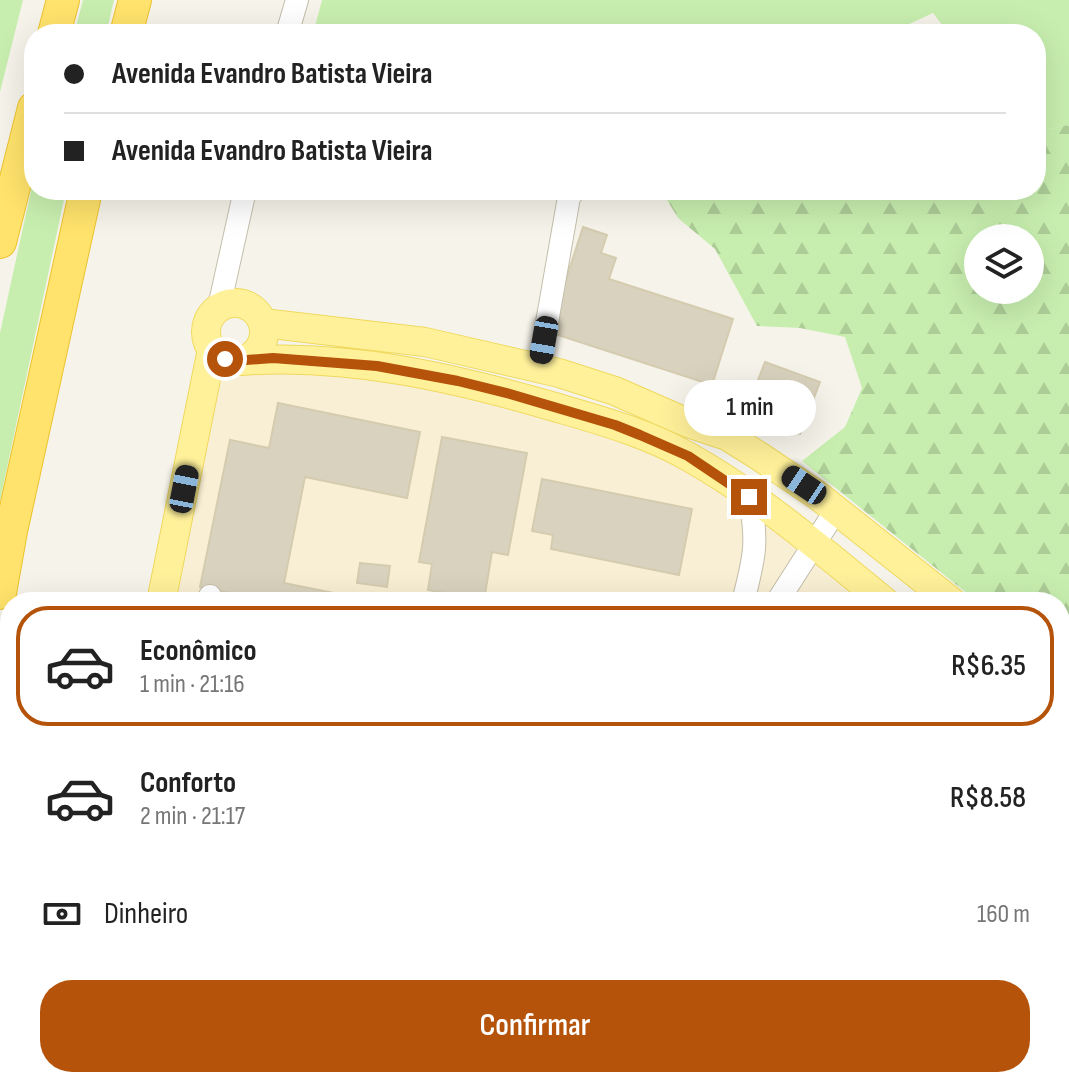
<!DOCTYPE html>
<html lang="pt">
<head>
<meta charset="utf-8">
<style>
  body { margin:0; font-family:"Sofia Sans Condensed",sans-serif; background:#f6f6f6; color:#222; height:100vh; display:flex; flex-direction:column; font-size:30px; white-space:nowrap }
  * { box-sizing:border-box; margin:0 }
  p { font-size:26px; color:#767676 }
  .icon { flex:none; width:44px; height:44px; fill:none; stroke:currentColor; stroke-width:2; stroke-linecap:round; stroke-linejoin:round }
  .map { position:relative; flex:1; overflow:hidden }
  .details { position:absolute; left:0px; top:592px; width:1070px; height:496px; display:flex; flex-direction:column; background:#fff; border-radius:32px 32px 0 0; box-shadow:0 8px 32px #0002 }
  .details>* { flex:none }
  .top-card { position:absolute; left:24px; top:24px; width:1022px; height:176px; border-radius:32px; box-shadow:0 8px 32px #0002; display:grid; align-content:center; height:176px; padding:0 40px; background:#fff }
  .controls { position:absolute; left:964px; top:224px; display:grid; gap:16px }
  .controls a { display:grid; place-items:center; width:80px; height:80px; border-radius:50%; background:#fff; box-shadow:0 8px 32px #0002; font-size:40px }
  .end { position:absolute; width:36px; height:36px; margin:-18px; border:10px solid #b45309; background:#fff; box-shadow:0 0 0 4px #fff }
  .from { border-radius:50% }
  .bubble { position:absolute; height:56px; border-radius:28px; background:#fff; box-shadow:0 8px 32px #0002; font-size:26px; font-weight:600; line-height:56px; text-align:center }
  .car { position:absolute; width:24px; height:48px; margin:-24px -12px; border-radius:10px; box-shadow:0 0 6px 2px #0007; background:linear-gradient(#222 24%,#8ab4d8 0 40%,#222 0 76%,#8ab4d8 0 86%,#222 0) }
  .top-card b { display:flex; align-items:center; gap:28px; height:76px; font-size:30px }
  .top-card b+b { border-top:2px solid #e0e0e0 }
  .top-card i { width:20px; height:20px; background:#222 }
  ul { padding:14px 0 0; list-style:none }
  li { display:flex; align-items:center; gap:24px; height:120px; margin:0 16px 12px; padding:0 24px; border:4px solid transparent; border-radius:32px }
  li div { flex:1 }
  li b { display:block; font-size:30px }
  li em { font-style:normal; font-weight:600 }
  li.on { border-color:#b45309 }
  li>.icon { width:72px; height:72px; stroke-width:1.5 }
  .pay { display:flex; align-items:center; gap:20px; height:88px; padding:0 40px; font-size:30px }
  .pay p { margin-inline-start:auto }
  .button { display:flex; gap:16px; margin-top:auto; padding:16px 40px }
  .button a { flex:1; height:92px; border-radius:32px; background:#b45309; color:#fff; font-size:32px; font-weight:600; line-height:92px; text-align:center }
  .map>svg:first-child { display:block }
</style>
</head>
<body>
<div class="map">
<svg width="1069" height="1088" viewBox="0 0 1069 1088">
  <defs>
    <pattern id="forest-firs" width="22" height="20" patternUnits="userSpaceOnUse" patternTransform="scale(2)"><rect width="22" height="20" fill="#c8eeaf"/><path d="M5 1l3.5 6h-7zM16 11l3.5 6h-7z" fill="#adcd97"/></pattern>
  </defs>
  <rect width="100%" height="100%" fill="#f6f4ea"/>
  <path fill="#ebe7d7" d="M1060,780L1069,788V1088H896L898,1078H1060Z"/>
  <path fill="#f9efd4" d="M241,361L377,366L688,456L871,602H161L202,402Z
    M65,1078H900L898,1088H62Z"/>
  <path fill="#c8eeaf" d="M0,0H23L0,92Z
    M83,0H114L106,34H74Z
    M322,0H1069V125L1038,131L1036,34H949L933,13L888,34H313Z
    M34,177V190H66L0,501V333Z"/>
  <path fill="url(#forest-firs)" fill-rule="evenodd" d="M1036,122L1038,131L1069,125V675L1060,667V602H978L802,461L845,427L862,388L845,337L800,328L757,326L715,249L678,218L663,193V190H1036ZM978,238H1030V290H978Z"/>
  <path fill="#d9d2be" stroke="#d5ccb0" stroke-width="2" d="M583,227L607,235L601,253L616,258L609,279L733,319L712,385L549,332Z
    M765,362L820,382L800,434L745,414Z
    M278,403L420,432L407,498L305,477L284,583L378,602H234L235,594L200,587L230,440L269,448Z
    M442,437L527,453L508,555L492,552L484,600L428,590L432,564L419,562Z
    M542,479L692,509L679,575L551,549L553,535L532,531Z
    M360,563L390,566L387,587L357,583Z
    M1060,846L1069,848V930L1060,929Z
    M1060,948L1069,949V983L1060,982Z
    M242,1078H341L333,1088H235Z
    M395,1078H482L474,1088H386Z
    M963,1078H1060L1058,1088H961Z"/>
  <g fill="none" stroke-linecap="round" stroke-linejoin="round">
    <defs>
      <path id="minor" d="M287,34L297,0
        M219,307L245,190
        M539,368L569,197L575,190
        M210,596V602
        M743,602C754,559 759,541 749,497
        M777,602L836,510
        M154,1088L162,1078
        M353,1088L361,1078
        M504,1088L510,1078
        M783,1088L785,1078
        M856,1088L858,1078"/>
      <path id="major" d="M206 332a29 29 0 1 1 58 0a29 29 0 1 1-58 0Z
        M263,323L425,342L559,373L615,391L688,423L727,436L759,456L817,495L952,602
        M241,361C348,353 456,378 558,408C603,421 649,434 689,457C760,497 823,551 885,602
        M161,602L212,349
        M1060,688L1069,696
        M1060,746L1069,753
        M62,1088L64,1078"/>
      <path id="highway" d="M54,34L63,0
        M126,34L135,0
        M0,242L34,108
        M0,593L11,531L86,190"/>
    </defs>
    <use href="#minor" stroke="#c3beab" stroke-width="24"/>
    <use href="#major" stroke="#efd95f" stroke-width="30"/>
    <use href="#highway" stroke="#ecc22e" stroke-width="34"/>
    <use href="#minor" stroke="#fff" stroke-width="22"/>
    <use href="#major" stroke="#fff19a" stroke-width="28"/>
    <use href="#highway" stroke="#ffe36c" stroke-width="32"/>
  </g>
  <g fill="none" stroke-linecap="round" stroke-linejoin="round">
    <path stroke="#b45309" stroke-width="10" d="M225,359L233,361L273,358L377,366L458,381L510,394L615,425L640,435L688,456L749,497"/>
  </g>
</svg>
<div class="controls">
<a><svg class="icon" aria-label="layers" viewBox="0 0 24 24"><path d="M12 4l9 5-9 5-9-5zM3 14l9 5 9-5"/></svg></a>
</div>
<i class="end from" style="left:225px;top:359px"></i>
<i class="end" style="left:749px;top:497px"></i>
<div class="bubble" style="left:684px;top:380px;width:132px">1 min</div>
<i class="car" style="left:544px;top:340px;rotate:190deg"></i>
<i class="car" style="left:804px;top:485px;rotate:304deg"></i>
<i class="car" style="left:184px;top:489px;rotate:11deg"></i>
<div class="top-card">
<b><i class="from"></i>Avenida Evandro Batista Vieira</b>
<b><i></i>Avenida Evandro Batista Vieira</b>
</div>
<section class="details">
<ul>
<li class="on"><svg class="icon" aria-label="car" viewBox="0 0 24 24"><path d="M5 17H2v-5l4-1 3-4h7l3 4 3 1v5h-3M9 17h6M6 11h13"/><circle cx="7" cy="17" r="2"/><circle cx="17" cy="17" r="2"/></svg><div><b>Econômico</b><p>1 min · 21:16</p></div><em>R$6.35</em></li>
<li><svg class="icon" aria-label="car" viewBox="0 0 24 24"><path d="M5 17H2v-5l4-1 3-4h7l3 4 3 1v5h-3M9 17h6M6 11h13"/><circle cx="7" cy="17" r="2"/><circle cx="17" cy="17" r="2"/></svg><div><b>Conforto</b><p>2 min · 21:17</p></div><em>R$8.58</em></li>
</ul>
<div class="pay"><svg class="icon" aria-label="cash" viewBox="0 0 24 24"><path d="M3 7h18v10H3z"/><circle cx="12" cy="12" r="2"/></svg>Dinheiro<p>160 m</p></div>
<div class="button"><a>Confirmar</a></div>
</section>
</div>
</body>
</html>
